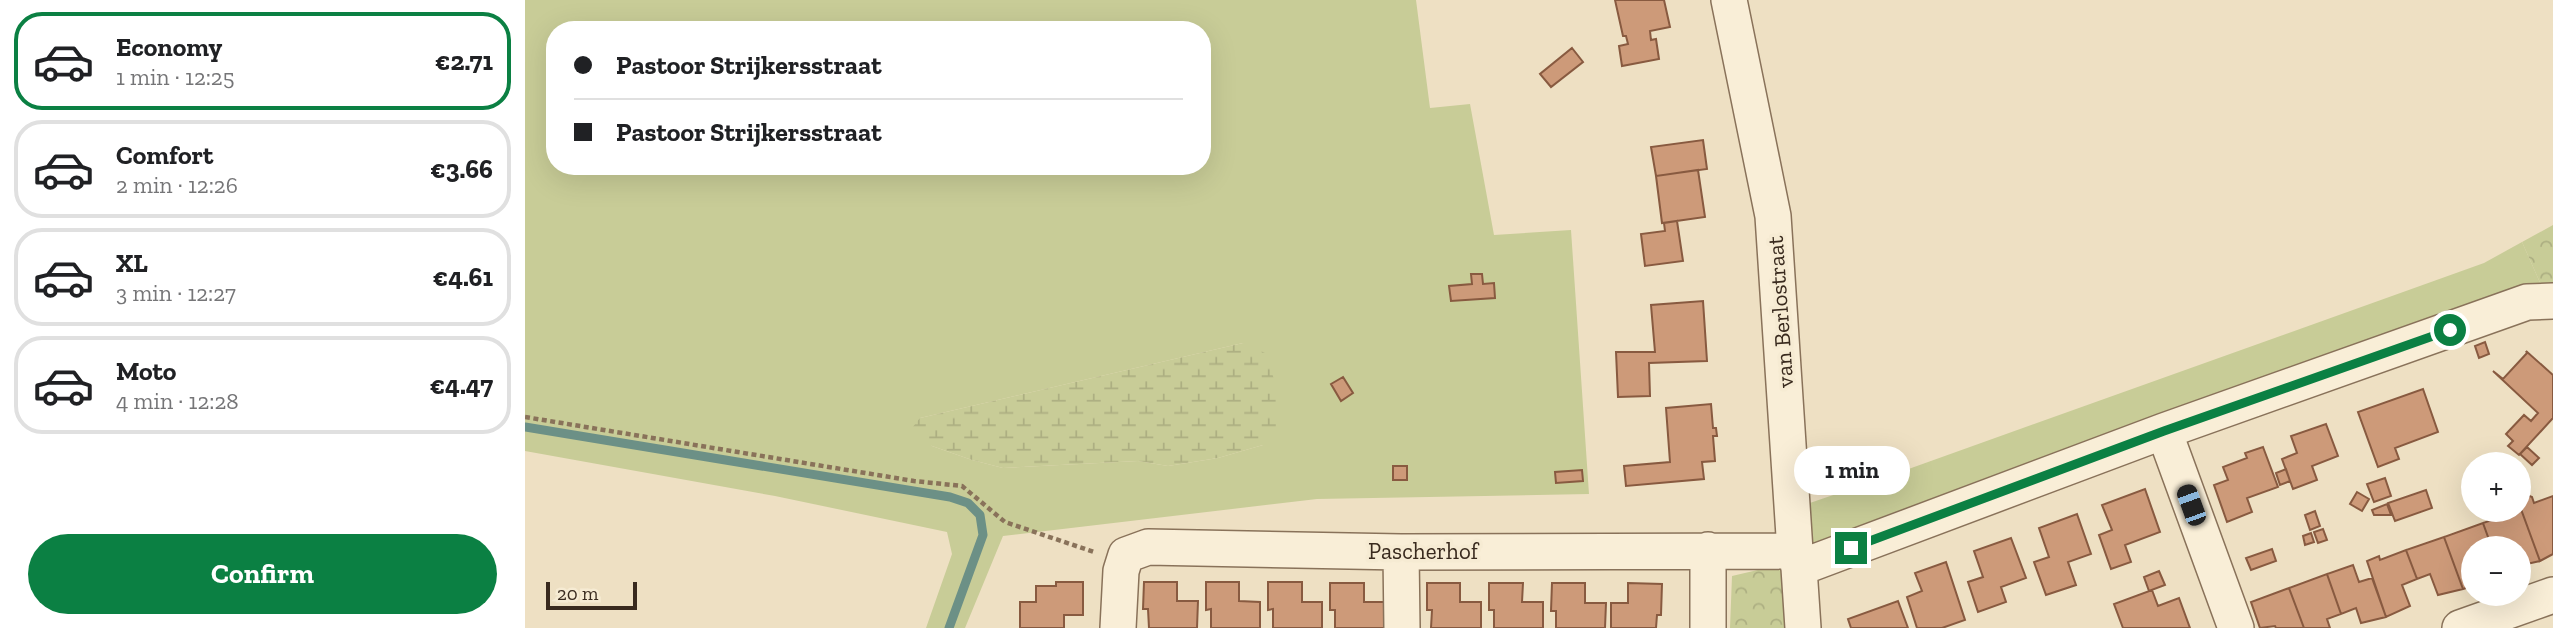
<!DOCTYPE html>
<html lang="en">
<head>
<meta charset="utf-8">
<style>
  body { margin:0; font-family:"Zilla Slab",serif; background:#f2f2f2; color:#202124; height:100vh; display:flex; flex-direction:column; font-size:26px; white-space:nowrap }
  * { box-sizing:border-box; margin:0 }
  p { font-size:23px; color:#757577 }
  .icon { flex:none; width:38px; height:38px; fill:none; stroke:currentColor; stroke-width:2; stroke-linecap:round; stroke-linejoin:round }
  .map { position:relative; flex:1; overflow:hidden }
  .drawer { display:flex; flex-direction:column; background:#fff; width:525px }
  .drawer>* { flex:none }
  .guide { position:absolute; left:21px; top:21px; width:665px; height:154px; border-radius:28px; box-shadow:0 7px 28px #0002; display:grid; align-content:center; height:154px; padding:0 28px; background:#fff }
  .tools { position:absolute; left:1936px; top:452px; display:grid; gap:14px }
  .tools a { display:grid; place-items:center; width:70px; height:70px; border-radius:50%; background:#fff; box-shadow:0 7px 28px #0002; font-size:35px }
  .scale { position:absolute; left:21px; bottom:18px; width:91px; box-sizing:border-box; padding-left:7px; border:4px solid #392a1e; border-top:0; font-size:19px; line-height:24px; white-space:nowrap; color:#392a1e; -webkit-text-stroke:5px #f6ebd3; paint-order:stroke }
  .end { position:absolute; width:32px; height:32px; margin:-16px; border:9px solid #0b8043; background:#fff; box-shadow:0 0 0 4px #fff }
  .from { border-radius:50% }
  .bubble { position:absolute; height:49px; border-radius:24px; background:#fff; box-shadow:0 7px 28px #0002; font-size:23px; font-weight:700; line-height:49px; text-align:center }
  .car { position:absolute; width:21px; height:42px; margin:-21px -10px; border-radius:9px; box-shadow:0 0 5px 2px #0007; background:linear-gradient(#222 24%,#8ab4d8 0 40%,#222 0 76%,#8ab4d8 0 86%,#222 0) }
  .guide b { display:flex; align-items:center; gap:24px; height:66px; font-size:26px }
  .guide b+b { border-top:2px solid #e0e0e0 }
  .guide i { width:18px; height:18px; background:#202124 }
  ul { padding:12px 0 0; list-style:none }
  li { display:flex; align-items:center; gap:21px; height:98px; margin:0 14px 10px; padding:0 14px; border:4px solid #e0e0e0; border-radius:28px }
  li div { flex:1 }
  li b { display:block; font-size:26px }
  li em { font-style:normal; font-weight:700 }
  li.current { border-color:#0b8043 }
  li>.icon { width:63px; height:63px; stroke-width:1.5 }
  .primary-button { display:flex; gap:14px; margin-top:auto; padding:14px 28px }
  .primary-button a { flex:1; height:80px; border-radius:42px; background:#0b8043; color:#fff; font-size:28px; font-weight:700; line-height:80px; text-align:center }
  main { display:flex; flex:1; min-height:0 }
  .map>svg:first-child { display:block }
</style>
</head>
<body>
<main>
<section class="drawer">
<ul>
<li class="current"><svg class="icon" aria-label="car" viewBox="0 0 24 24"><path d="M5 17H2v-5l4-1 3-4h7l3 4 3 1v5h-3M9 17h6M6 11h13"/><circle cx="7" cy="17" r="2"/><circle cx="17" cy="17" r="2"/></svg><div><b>Economy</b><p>1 min · 12:25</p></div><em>€2.71</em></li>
<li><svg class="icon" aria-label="car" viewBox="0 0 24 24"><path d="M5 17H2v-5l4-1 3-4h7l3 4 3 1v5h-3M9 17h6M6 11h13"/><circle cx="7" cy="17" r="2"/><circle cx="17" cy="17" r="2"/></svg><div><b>Comfort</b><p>2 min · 12:26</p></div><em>€3.66</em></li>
<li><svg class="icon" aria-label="car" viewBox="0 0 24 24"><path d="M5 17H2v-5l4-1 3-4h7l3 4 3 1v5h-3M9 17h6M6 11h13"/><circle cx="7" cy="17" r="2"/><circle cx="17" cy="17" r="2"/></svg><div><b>XL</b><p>3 min · 12:27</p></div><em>€4.61</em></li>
<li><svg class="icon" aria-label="car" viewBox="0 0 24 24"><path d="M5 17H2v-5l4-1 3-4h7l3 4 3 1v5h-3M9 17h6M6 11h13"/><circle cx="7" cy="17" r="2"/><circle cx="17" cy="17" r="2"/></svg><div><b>Moto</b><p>4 min · 12:28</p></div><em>€4.47</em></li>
</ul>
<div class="primary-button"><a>Confirm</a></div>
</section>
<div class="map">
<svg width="2028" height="628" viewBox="0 0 2028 628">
  <defs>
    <pattern id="forest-crowns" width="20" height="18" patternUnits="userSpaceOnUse" patternTransform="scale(1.75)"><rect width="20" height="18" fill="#c8cc97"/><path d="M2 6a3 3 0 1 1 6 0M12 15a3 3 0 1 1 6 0" fill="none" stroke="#adaf82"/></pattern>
    <pattern id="wetland-marsh" width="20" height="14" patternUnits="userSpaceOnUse" patternTransform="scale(1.75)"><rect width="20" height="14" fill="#c8cc97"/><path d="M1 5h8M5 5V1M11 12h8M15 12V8" fill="none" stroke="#adaf82"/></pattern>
  </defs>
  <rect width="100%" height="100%" fill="#eee0c3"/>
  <path fill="#c8cc97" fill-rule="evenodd" d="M0,0H891L905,108L945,104L969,235L1046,230L1064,494L792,499L478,536L440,628H401L427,554L422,532L250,496L0,451ZM30,30H677V166H30ZM718,343L738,445L693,458L643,466L613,461L478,468L447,460L407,446L395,418Z
    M1997,242L2017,287L1286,553L1282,504L1378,471L1959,263Z"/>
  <path fill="url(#forest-crowns)" d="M2028,225V289L2017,287L1997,242Z
    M1258,564L1262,628H1205L1207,576Z"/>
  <path fill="url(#wetland-marsh)" d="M718,343L740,353L750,382L752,428L738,445L693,458L643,466L613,461L478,468L447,460L407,446L387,428L395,418Z"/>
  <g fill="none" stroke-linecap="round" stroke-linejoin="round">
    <path stroke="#6c9086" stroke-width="9" d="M0,427L425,497L443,503L455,515L458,535L424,628"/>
  </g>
  <path fill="#cd9a79" stroke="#885a40" stroke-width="2" d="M1090,0H1139L1145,27L1125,31L1126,40L1131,39L1134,59L1097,66L1094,46L1103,44L1101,36H1098Z
    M1047,48L1058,62L1026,87L1015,74Z
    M1178,140L1182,169L1131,176L1126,147Z
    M1173,170L1180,217L1137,223L1131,176Z
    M1152,221L1158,261L1120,266L1116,234L1140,231L1139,223Z
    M946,274H957L958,284L969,283L970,298L926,301L924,286L947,284Z
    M1178,301L1182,361L1124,363L1125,396L1093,397L1091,352H1130L1126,305Z
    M1960,342L1964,354L1954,358L1950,346Z
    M2001,351L2028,375V418L1994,455L1983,446L1988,441L1981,434L1999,415L2006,421L2013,413L1968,371L1978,379L2002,353Z
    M818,377L828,393L816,401L806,384Z
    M1898,389L1913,432L1870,448L1874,459L1853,467L1833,412Z
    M1186,404L1188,428H1191L1192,436H1188L1190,461L1177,462L1179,479L1101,486L1099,466L1145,462L1141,408Z
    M1801,424L1813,456L1787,466L1792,480L1768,489L1757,459L1772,453L1766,436Z
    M1738,447L1753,487L1722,498L1727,512L1702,522L1689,485L1703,480L1698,467L1722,458L1720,453Z
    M2002,447L2014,458L2007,465L1995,454Z
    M868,466H882V480H868Z
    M1761,469L1765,481L1755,485L1751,473Z
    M1057,470L1058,481L1031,483L1030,472Z
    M1860,478L1866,496L1849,502L1842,484Z
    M1620,489L1635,532L1600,545L1606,562L1586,569L1574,535L1587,530L1577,505Z
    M1901,490L1907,508L1870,521L1863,503Z
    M1832,492L1844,499L1837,511L1825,504Z
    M1997,493L2007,497L2009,503L2028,496V554L2015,561L1993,501V494Z
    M1993,501L2015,561L1993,566V548H1967L1958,523L1995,510Z
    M1862,504L1866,515H1849L1847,510Z
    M1790,511L1795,526L1785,530L1780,515Z
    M1552,514L1566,554L1543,562L1551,585L1521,595L1509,562L1524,557L1514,528Z
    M1958,523L1967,548H1948V586L1938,589L1919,537Z
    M1798,529L1802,540L1793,543L1789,532Z
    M1786,533L1789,542L1780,545L1778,536Z
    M1919,537L1938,589L1913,595L1905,574L1892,579L1881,550Z
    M1486,538L1501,578L1476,587L1481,602L1453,612L1443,582L1458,577L1449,551Z
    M1747,549L1751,561L1726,570L1721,558Z
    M1881,550L1892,579L1877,585L1885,606L1861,617L1842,561L1854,556L1855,560Z
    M1421,562L1440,620L1417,628H1392L1382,597L1397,591L1390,573Z
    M1828,565L1834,582L1847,578L1861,617L1836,623L1831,608L1816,614L1802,574Z
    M1634,571L1640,585L1624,591L1619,577Z
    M1802,574L1816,614L1802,619L1805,628H1779L1764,588Z
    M531,582H558V615H539V628H495V602H511V586H531Z
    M619,582H652V601H673L672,628H624L623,609H618Z
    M681,582H714V601L735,602V628H686V609L681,610Z
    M743,582H777V602H797V628H748V609L743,610Z
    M805,583H839V602H859V628H810V610H805Z
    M902,583H935V602H956V628H906L907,610H902Z
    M964,583H998L997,602H1018V628H969V610H964Z
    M1027,583H1060V603H1081L1080,628H1031V611H1026Z
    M1103,583L1137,584L1136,615H1132L1131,628H1086V603H1103Z
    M1764,588L1779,628H1751L1750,626L1735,628L1726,602Z
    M1627,590L1633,606L1654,598L1665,628H1598L1589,604Z
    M1373,601L1383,628H1326L1323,619Z"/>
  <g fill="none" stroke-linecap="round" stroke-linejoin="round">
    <defs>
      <path id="minor" d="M1204,0L1248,216L1270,551L1274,568L1278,628
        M1639,431L1711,628
        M1183,550V628
        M876,552L877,628
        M1274,568L1639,431L2002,302L2028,301
        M593,628L596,571L601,555L623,547L876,552L1270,551
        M1935,628L2028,595"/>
    </defs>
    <use href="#minor" stroke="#89725a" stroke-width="38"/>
    <path stroke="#89725a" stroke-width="4.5" stroke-dasharray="5 3.5" stroke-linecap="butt" d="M0,417L389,481L437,486L480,522L569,552"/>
    <use href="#minor" stroke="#f9eed7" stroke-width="35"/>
  </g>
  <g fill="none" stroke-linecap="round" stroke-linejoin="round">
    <path stroke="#0b8043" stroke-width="9" d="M1326,548L1639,431L1925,330"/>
  </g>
  <g text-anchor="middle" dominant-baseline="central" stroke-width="7" stroke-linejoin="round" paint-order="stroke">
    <g font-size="23" fill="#392a1e" stroke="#f6ebd3">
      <text transform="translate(1255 312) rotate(-94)">van Berlostraat</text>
      <text x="898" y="551">Pascherhof</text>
    </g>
  </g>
</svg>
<div class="tools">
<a>+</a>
<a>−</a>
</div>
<div class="scale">20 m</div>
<i class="end from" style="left:1925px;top:330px"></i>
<i class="end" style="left:1326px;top:548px"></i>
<div class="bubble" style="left:1269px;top:446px;width:116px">1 min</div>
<i class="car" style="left:1666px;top:505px;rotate:340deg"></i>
<div class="guide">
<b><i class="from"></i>Pastoor Strijkersstraat</b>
<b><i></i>Pastoor Strijkersstraat</b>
</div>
</div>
</main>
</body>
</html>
